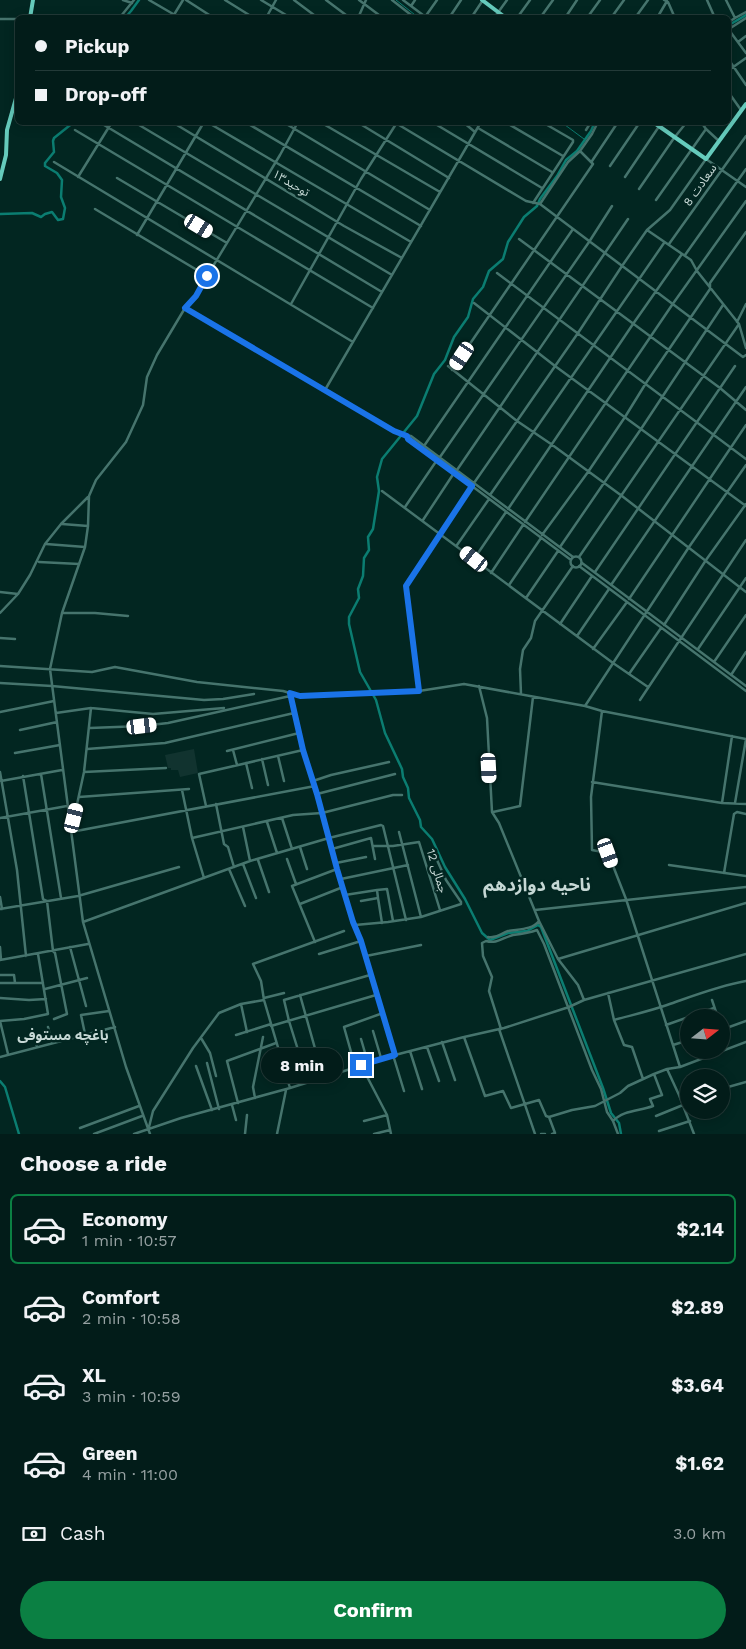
<!DOCTYPE html>
<html lang="en">
<head>
<meta charset="utf-8">
<style>
  body { margin:0; font-family:"Work Sans","Noto Sans Arabic",sans-serif; background:#0c2522; color:#f1f3f6; height:100vh; display:flex; flex-direction:column; font-size:19px; white-space:nowrap }
  * { box-sizing:border-box; margin:0 }
  p { font-size:16px; color:#96a1a2 }
  .icon { flex:none; width:28px; height:28px; fill:none; stroke:currentColor; stroke-width:2; stroke-linecap:round; stroke-linejoin:round }
  .map { position:relative; height:1134px; overflow:hidden }
  .sheet { display:flex; flex-direction:column; background:#021c19; flex:1 }
  .sheet>* { flex:none }
  .guide { position:absolute; left:15px; top:15px; width:716px; height:110px; border-radius:8px; box-shadow:0 2px 12px #0003,0 0 0 1px #233a38; display:grid; align-content:center; height:110px; padding:0 20px; background:#021c19 }
  .needle { width:32px; rotate:73deg }
  .buttons { position:absolute; left:680px; top:1009px; display:grid; gap:10px }
  .buttons a { display:grid; place-items:center; width:50px; height:50px; border-radius:50%; background:#021c19; box-shadow:0 2px 12px #0003,0 0 0 1px #233a38; font-size:25px }
  .end { position:absolute; width:22px; height:22px; margin:-11px; border:6px solid #1a73e8; background:#fff; box-shadow:0 0 0 2px #fff }
  .from { border-radius:50% }
  .bubble { position:absolute; height:35px; border-radius:18px; background:#021c19; box-shadow:0 2px 12px #0003,0 0 0 1px #233a38; font-size:16px; font-weight:700; line-height:35px; text-align:center }
  .car { position:absolute; width:15px; height:30px; margin:-15px -8px; border-radius:6px; box-shadow:0 0 4px 1px #0007; background:linear-gradient(#fff 24%,#345 0 40%,#fff 0 76%,#345 0 86%,#fff 0) }
  .guide b { display:flex; align-items:center; gap:18px; height:48px; font-size:19px }
  .guide b+b { border-top:1px solid #233a38 }
  .guide i { width:12px; height:12px; background:#f1f3f6 }
  ul { padding:0; list-style:none }
  li { display:flex; align-items:center; gap:15px; height:70px; margin:0 10px 8px; padding:0 10px; border:2px solid transparent; border-radius:8px }
  li div { flex:1 }
  li b { display:block; font-size:19px }
  li em { font-style:normal; font-weight:700 }
  li.selected { border-color:#0b8043 }
  li>.icon { width:45px; height:45px; stroke-width:1.5 }
  h2 { padding:0 20px; font-size:22px; line-height:60px }
  .pay { display:flex; align-items:center; gap:12px; height:55px; padding:0 20px; font-size:19px }
  .pay p { margin-inline-start:auto }
  .button { display:flex; gap:10px; margin-top:auto; padding:10px 20px }
  .button a { flex:1; height:58px; border-radius:30px; background:#0b8043; color:#fff; font-size:20px; font-weight:700; line-height:58px; text-align:center }
  .map>svg:first-child { display:block }
</style>
</head>
<body>
<div class="map">
<svg width="746" height="1134" viewBox="0 0 746 1134">
  <rect width="100%" height="100%" fill="#022621"/>
  <path fill="#11332f" d="M194,749L198,773L180,777L178,770H171V768H168L165,755Z"/>
  <g fill="none" stroke-linecap="round" stroke-linejoin="round">
    <path stroke="#0b7d71" stroke-width="1" d="M396,0L419,18
      M561,122L584,139"/>
    <path stroke="#0b7d71" stroke-width="2.5" d="M125,18L131,11L139,0
      M729,25L746,15
      M595,122L591,131L577,151L566,160L557,176L540,199L537,206L524,217L508,242L503,259L489,271L483,287L473,299L468,317L454,337L445,360L434,374L417,416L382,459L377,477L379,491L373,529L368,537L369,550L364,558L363,576L358,589L359,598L349,617V624L360,672L376,700L385,733L402,769L403,777L408,788L409,798L420,820L421,827L432,839L445,867L465,899L482,933L490,940L508,933L527,931L538,925L541,927L603,1088L611,1113L619,1123L621,1134
      M0,214L32,213L41,217L45,214L52,212L58,220L63,219L65,208L61,197L62,180L57,173L45,166V163L54,152L53,141L54,138L74,122
      M0,1081L5,1087L19,1134"/>
    <path stroke="#46746d" stroke-width="2.5" d="M123,0L132,3
      M149,0L180,18
      M186,0L214,18
      M225,0L254,18
      M261,0L291,18
      M294,0L318,18
      M326,0L350,18
      M359,0L383,18
      M392,0L415,18
      M403,0L427,18
      M664,0L668,2L675,18
      M707,0L715,18
      M726,0L735,18L746,12
      M411,6L415,0
      M121,16L134,0
      M139,16L142,18
      M425,17L437,0
      M172,18L183,0
      M266,18L276,0
      M358,18L366,0
      M449,18L461,0
      M471,18L483,0
      M494,18L507,0
      M517,18L530,0
      M540,18L553,0
      M565,18L577,0
      M587,18L600,0
      M611,18L624,0
      M635,18L648,0
      M657,18L667,1
      M0,19H18
      M729,22L735,18
      M729,29L746,18
      M729,30L746,53
      M738,42L746,36
      M729,60L746,85
      M729,70L746,58
      M729,93L741,110
      M99,122L382,292
      M134,122L392,275
      M172,122L344,226L402,258
      M207,122L411,242
      M245,122L421,226
      M283,122L430,210
      M320,122L440,192
      M357,122L449,178
      M394,122L526,201L540,204L743,357L746,355
      M432,122L542,188
      M463,122L475,132
      M505,122L563,156
      M701,122L706,129L719,141
      M577,123V122
      M478,128L552,172
      M75,130L373,308
      M586,130L591,122
      M592,161L618,122
      M54,162L353,342
      M610,166L640,122
      M78,177L112,122
      M625,177L662,122
      M117,178L227,243
      M639,189L674,138L686,123
      M656,200L706,129
      M533,203L573,142V140L542,122
      M540,204L568,162L580,151L592,134L598,122
      M95,209L207,276
      M647,230L691,260L697,271L739,324L746,348
      M137,235L204,122
      M519,239L720,388L746,410
      M669,244L746,136
      M685,255L746,169
      M497,273L746,459
      M474,303L555,366L746,506
      M291,304L361,179L396,124
      M185,308L393,431L403,435L411,436L573,557
      M737,322L746,304
      M448,366L517,421L551,444L622,496L746,592
      M452,370L593,164L580,151
      M325,390L481,122
      M407,436L409,439L571,560
      M424,446L573,229
      M440,457L589,242L612,206
      M457,470L628,219
      M382,491L613,663L648,687
      M490,495L664,243
      M405,507L437,460
      M508,509L633,324L682,254
      M423,520L454,473
      M525,522L672,305L746,201
      M62,524L88,526
      M542,535L588,472L625,417L646,383L710,289V283L746,232
      M46,544L85,547
      M457,545L489,499
      M560,547L641,429L723,305
      M570.5 562a5.5 5.5 0 1 1 11 0a5.5 5.5 0 1 1-11 0Z
      M579,557L739,324
      M474,559L506,512
      M39,562L79,564
      M582,563L746,686
      M579,566L746,691
      M595,572L735,366
      M491,573L523,525
      M509,585L541,538
      M611,585L746,387
      M0,592L18,594
      M526,598L558,551
      M629,599L746,425
      M0,613L18,594L30,575L45,544L61,524L88,497
      M62,613H95L128,616
      M560,624L592,576
      M664,625L706,560L746,504
      M577,636L609,589
      M0,638L15,639
      M593,649L627,602
      M698,649L746,578
      M714,662L746,615
      M0,666L92,672L115,667L197,682L283,691L300,696L419,691L464,684L585,706L602,711L746,739
      M629,674L661,628
      M731,675L746,652
      M0,683L52,686L204,700L223,699L254,694
      M479,686L487,718L492,812L499,823L539,921L558,959L578,985L584,1000
      M419,691L406,586L474,483L578,333L622,266L647,230L670,210L706,159L746,187
      M289,693L303,750L317,794L337,869L353,922L361,941L395,1055
      M521,694L520,669L523,650L531,638L535,621L573,566
      M640,700L746,540
      M585,706L689,547L746,465
      M91,708L84,772L71,832L315,786
      M602,711L591,797L592,850L608,853L626,899L680,1067
      M0,712L54,701
      M56,713L91,708L153,714L224,708
      M90,728L142,726L168,723L290,696
      M20,730L57,722
      M87,749L165,743L294,713
      M233,750L237,765
      M227,751L299,733
      M15,753L60,745
      M278,756L284,781
      M262,759L268,785
      M246,763L252,788
      M0,772L17,870L26,956
      M84,772L166,768
      M41,774L61,898
      M23,776L43,899L47,901L53,951L55,953L67,1014L54,1019
      M1,781L62,770
      M313,781L331,775L389,762
      M592,782L722,803L746,804
      M182,790L192,838L204,878
      M317,794L395,774
      M79,797L189,789
      M722,803L732,736
      M735,803L746,739
      M216,804L224,844L228,847L234,867
      M206,806L199,774L303,750
      M493,812L520,806L533,697
      M0,818L67,806
      M282,818L292,849
      M267,822L277,853
      M243,827L250,861
      M399,832L421,917
      M192,838L293,815L322,813L393,795H402
      M373,846H393L419,842L440,910
      M300,847L307,869
      M332,849L371,838L375,859
      M287,859L296,884
      M258,860L269,892
      M336,863L366,857
      M243,864L256,898
      M669,865L746,876
      M229,869L245,906
      M724,873L734,814L737,812L746,814
      M341,879L408,865
      M377,890L387,889L393,921
      M345,895L377,890L378,898
      M0,897L2,909
      M361,901L378,898L382,923
      M300,904L343,887
      M0,909L78,896L179,867
      M535,910L746,887
      M83,922L250,861L329,838L381,825L383,826L406,920
      M355,925L388,922L421,917L461,904V902L446,880L432,849
      M488,937C497,939 501,933 508,931C519,929 532,930 539,921
      M315,942L292,886L337,869
      M0,947L1,960
      M70,947L86,1006
      M319,954L361,941
      M366,956L421,945
      M558,959L746,903
      M0,960L88,944
      M0,975H14L15,983
      M0,983H43
      M45,989L87,978
      M608,993L614,1020L624,1045L632,1047L643,1079
      M300,995L323,1077
      M0,998L29,1000L46,999
      M264,998L284,993
      M712,1000L718,1018
      M241,1004L247,1032
      M614,1020C632,1015 650,1011 667,1005C693,996 718,986 746,981
      M666,1025L714,1008
      M271,1026L376,995
      M48,1027L52,1043
      M32,1029L37,1047
      M499,1029L535,1134
      M501,1029L489,991L492,977L483,956L482,943L486,941C497,944 502,938 513,935C521,934 529,933 537,930L544,944L592,1070L601,1089L607,1112L613,1121L618,1134
      M721,1030L746,1021
      M373,1031L381,1058
      M85,1034L81,1015L109,1011
      M236,1035L271,1024
      M464,1037L485,1096L503,1091L511,1108L539,1100L546,1116L549,1117
      M201,1038L210,1053L216,1076
      M361,1039L368,1063
      M442,1042L455,1080
      M673,1045L689,1040
      M427,1047L439,1081
      M410,1051L422,1089
      M8,1054L0,1021L24,1019L48,1014L38,954
      M393,1055L404,1091
      M0,1057L115,1027
      M207,1063L219,1109
      M361,1065L387,1115L391,1134
      M196,1066L212,1110
      M355,1066L344,1027L383,1013
      M667,1069L679,1095L694,1134
      M269,1072L283,1066
      M308,1082L289,1021L284,1000L370,975
      M290,1088L264,1000L261,981L253,964L344,931
      M721,1089L746,1082
      M255,1098L253,1087L263,1037
      M238,1103L227,1061L276,1043
      M232,1105L236,1120
      M656,1116L683,1105
      M364,1121L387,1115
      M613,1121C623,1110 640,1111 653,1106L650,1099L662,1095L654,1074
      M149,1127L153,1111L193,1048L219,1013L241,1004L264,1000
      M80,1128L139,1106
      M659,1131L690,1121
      M94,1134L142,1116
      M134,1134L181,1118L290,1088L395,1055L464,1037L504,1028L569,1007L584,1000L746,954
      M150,1134L126,1067L83,922L50,669L62,613L85,547L88,526L89,496L96,480L126,442L143,405L147,377L157,355L185,308L195,296L280,155L298,122
      M245,1134L247,1115
      M277,1134L286,1090
      M374,1134L390,1130
      M541,1134H545
      M552,1134L555,1133L549,1117L572,1110L595,1106L620,1093L628,1086L654,1074L667,1069L680,1067L746,1042"/>
    <path stroke="#65cbbc" stroke-width="4" d="M482,0L506,18
      M30,18L33,0
      M653,122L706,159L746,104
      M0,179L6,155L7,130L18,91"/>
  </g>
  <g fill="none" stroke-linecap="round" stroke-linejoin="round">
    <path stroke="#1a73e8" stroke-width="6" d="M207,276L196,296L185,308L394,431L407,436L408,439L472,486L406,586L419,691L300,696L290,693L303,750L317,794L337,869L353,922L361,941L395,1055L361,1065"/>
  </g>
  <g text-anchor="middle" dominant-baseline="central" stroke-width="5" stroke-linejoin="round" paint-order="stroke">
    <g font-size="12" fill="#c6d8d5" stroke="#022621">
      <text transform="translate(291 183) rotate(31)">توحید۱۳</text>
      <text transform="translate(700 185) rotate(-55)">سعادت 8</text>
      <text transform="translate(437 871) rotate(73)">جمالی 12</text>
    </g>
    <g font-size="14" font-weight="bold" fill="#c6d8d5" stroke="#022621">
      <text x="63" y="1035">باغچه مستوفی</text>
    </g>
    <g font-size="18" font-weight="bold" fill="#c6d8d5" stroke="#022621">
      <text x="537" y="884">ناحیه دوازدهم</text>
    </g>
  </g>
</svg>
<div class="buttons">
<a><svg class="needle" viewBox="-14 -14 28 28"><path d="M0-13l5 13h-10z" fill="#e53935"/><path d="M0 13l5-13h-10z" fill="#96a1a2"/></svg></a>
<a><svg class="icon" aria-label="layers" viewBox="0 0 24 24"><path d="M12 4l9 5-9 5-9-5zM3 14l9 5 9-5"/></svg></a>
</div>
<i class="end from" style="left:207px;top:276px"></i>
<i class="end" style="left:361px;top:1065px"></i>
<div class="bubble" style="left:261px;top:1048px;width:82px">8 min</div>
<i class="car" style="left:199px;top:226px;rotate:121deg"></i>
<i class="car" style="left:462px;top:356px;rotate:214deg"></i>
<i class="car" style="left:474px;top:559px;rotate:308deg"></i>
<i class="car" style="left:142px;top:726px;rotate:83deg"></i>
<i class="car" style="left:489px;top:768px;rotate:177deg"></i>
<i class="car" style="left:74px;top:818px;rotate:14deg"></i>
<i class="car" style="left:608px;top:853px;rotate:160deg"></i>
<div class="guide">
<b><i class="from"></i>Pickup</b>
<b><i></i>Drop-off</b>
</div>
</div>
<section class="sheet">
<h2>Choose a ride</h2>
<ul>
<li class="selected"><svg class="icon" aria-label="car" viewBox="0 0 24 24"><path d="M5 17H2v-5l4-1 3-4h7l3 4 3 1v5h-3M9 17h6M6 11h13"/><circle cx="7" cy="17" r="2"/><circle cx="17" cy="17" r="2"/></svg><div><b>Economy</b><p>1 min · 10:57</p></div><em>$2.14</em></li>
<li><svg class="icon" aria-label="car" viewBox="0 0 24 24"><path d="M5 17H2v-5l4-1 3-4h7l3 4 3 1v5h-3M9 17h6M6 11h13"/><circle cx="7" cy="17" r="2"/><circle cx="17" cy="17" r="2"/></svg><div><b>Comfort</b><p>2 min · 10:58</p></div><em>$2.89</em></li>
<li><svg class="icon" aria-label="car" viewBox="0 0 24 24"><path d="M5 17H2v-5l4-1 3-4h7l3 4 3 1v5h-3M9 17h6M6 11h13"/><circle cx="7" cy="17" r="2"/><circle cx="17" cy="17" r="2"/></svg><div><b>XL</b><p>3 min · 10:59</p></div><em>$3.64</em></li>
<li><svg class="icon" aria-label="car" viewBox="0 0 24 24"><path d="M5 17H2v-5l4-1 3-4h7l3 4 3 1v5h-3M9 17h6M6 11h13"/><circle cx="7" cy="17" r="2"/><circle cx="17" cy="17" r="2"/></svg><div><b>Green</b><p>4 min · 11:00</p></div><em>$1.62</em></li>
</ul>
<div class="pay"><svg class="icon" aria-label="cash" viewBox="0 0 24 24"><path d="M3 7h18v10H3z"/><circle cx="12" cy="12" r="2"/></svg>Cash<p>3.0 km</p></div>
<div class="button"><a>Confirm</a></div>
</section>
</body>
</html>
